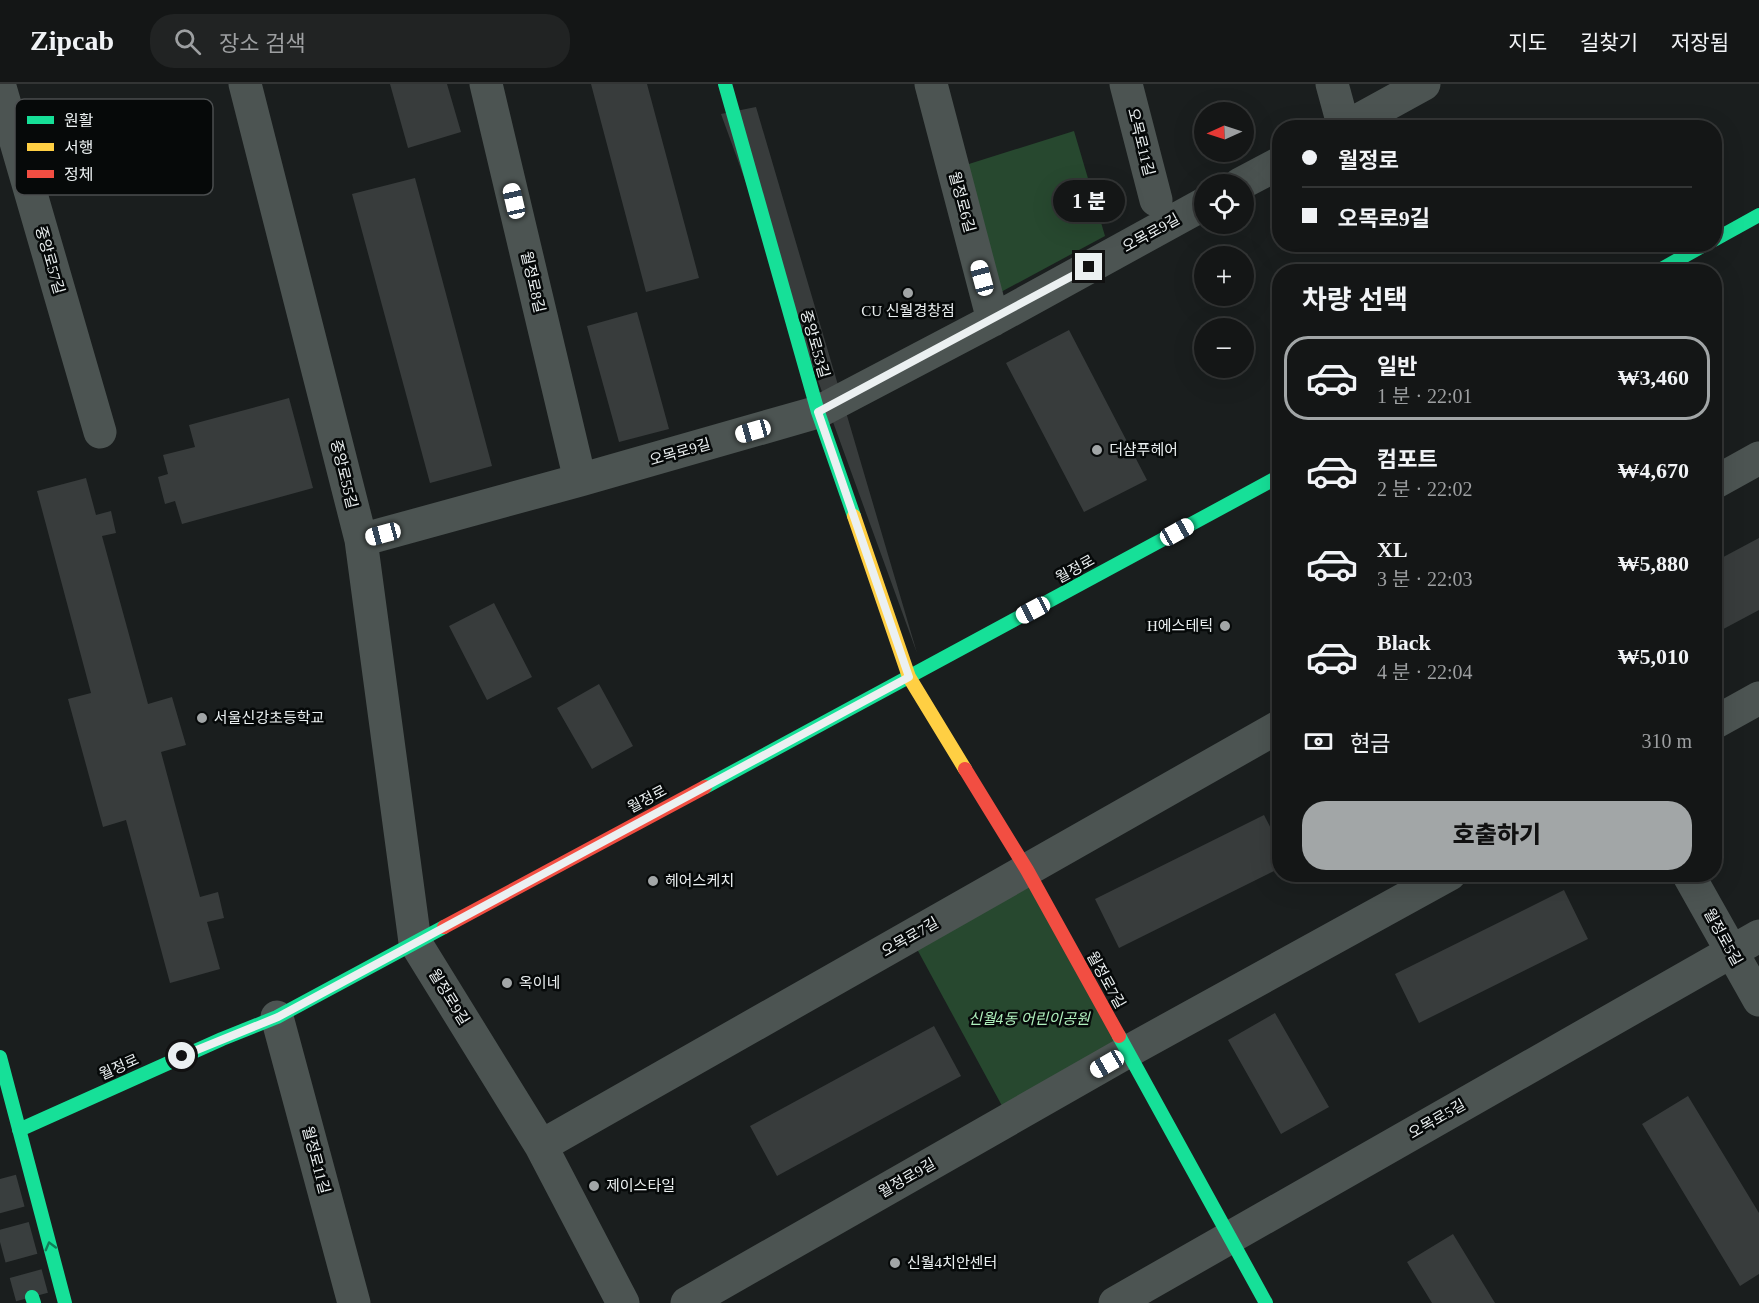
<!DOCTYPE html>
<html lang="ko">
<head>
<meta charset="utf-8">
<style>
  body { margin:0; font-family:"Times New Roman","Noto Sans KR",serif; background:#212323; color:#f1f3f6; height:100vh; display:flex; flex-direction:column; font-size:22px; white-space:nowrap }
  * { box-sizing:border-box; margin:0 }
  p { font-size:20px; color:#9d9fa1 }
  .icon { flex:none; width:33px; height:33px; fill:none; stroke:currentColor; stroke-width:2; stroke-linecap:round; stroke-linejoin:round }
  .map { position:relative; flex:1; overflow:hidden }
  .drawer { position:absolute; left:1272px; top:180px; width:450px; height:618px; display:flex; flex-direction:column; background:#141616; border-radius:24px; box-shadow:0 6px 24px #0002,0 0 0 2px #333535 }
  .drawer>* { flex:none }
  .top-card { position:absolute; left:1272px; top:36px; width:450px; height:132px; border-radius:24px; box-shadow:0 6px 24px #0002,0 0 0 2px #333535; display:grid; align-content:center; height:132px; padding:0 30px; background:#141616 }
  .needle { width:39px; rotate:267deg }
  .controls { position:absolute; left:1194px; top:18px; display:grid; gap:12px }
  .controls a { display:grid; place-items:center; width:60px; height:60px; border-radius:50%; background:#141616; box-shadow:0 6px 24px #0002,0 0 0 2px #333535; font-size:30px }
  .end { position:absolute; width:27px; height:27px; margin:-14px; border:8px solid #ebf0f1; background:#111; box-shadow:0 0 0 3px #111 }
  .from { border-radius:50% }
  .bubble { position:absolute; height:42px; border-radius:21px; background:#141616; box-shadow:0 6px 24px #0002,0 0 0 2px #333535; font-size:20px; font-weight:800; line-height:42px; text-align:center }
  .car { position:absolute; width:18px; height:36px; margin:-18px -9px; border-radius:8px; box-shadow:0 0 4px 2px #0007; background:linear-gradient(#fff 24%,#345 0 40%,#fff 0 76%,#345 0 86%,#fff 0) }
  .top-card b { display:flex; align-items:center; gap:21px; height:57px; font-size:22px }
  .top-card b+b { border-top:2px solid #333535 }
  .top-card i { width:15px; height:15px; background:#f1f3f6 }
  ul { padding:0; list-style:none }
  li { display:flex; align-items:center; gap:18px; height:84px; margin:0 12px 9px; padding:0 18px; border:3px solid transparent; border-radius:24px }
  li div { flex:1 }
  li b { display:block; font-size:22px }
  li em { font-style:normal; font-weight:800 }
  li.on { border-color:#a2a6a7 }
  li>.icon { width:54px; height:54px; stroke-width:1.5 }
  h2 { padding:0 30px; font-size:27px; line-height:72px }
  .pay { display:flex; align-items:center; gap:15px; height:66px; padding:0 30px; font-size:22px }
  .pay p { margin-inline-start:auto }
  .action { display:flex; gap:12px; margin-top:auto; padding:12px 30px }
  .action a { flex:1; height:69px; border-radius:24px; background:#a2a6a7; color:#111; font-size:24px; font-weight:800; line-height:69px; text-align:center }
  header { display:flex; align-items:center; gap:36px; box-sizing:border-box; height:84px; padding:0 30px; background:#141616; border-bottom:2px solid #333535 }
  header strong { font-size:28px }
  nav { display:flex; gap:33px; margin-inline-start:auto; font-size:21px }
  .search { width:420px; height:54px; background:#212323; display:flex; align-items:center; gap:15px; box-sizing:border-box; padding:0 21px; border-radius:24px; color:#9d9fa1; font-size:22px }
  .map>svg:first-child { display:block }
</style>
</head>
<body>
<header>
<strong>Zipcab</strong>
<div class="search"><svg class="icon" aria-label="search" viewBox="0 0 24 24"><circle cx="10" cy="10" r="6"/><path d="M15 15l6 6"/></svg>장소 검색</div>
<nav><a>지도</a><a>길찾기</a><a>저장됨</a></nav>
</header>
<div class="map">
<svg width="1759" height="1219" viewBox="0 0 1759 1219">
  <rect width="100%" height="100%" fill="#1a1e1e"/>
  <path fill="#27482f" d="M1074,47L1105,152L988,215L953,85Z
    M1025,791L1122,967L1007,1031L911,854Z"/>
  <path fill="#383c3c" d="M390,0H447L461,48L408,64Z
    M591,0H647L699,194L646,208Z
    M756,23L917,569L721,30Z
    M415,94L492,382L430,399L352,110Z
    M637,228L669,345L619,358L587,242Z
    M1069,246L1147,396L1084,428L1006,279Z
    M289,314L313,404L182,440L175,417L165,420L158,393L168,390L163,371L195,363L189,341Z
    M86,394L96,431L111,427L116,449L102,452L148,620L172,613L186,661L161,668L200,813L218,808L224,834L207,838L220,885L170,899L126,736L103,743L68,615L91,609L37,407Z
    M1759,454V526L1714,550V478Z
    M494,519L532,593L487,616L449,542Z
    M599,600L633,662L592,685L557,624Z
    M1264,731L1280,762V784L1119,864L1095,815Z
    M1564,806L1588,855L1419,939L1395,890Z
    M1275,929L1329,1023L1281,1050L1228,956Z
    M934,942L961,992L777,1092L750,1042Z
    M1688,1012L1759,1129V1190L1740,1202L1642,1040Z
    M1453,1150L1495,1219H1432L1407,1178Z"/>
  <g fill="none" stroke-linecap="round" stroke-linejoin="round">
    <path stroke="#393e3e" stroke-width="33" stroke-dasharray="33 16" stroke-linecap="butt" d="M0,1095L32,1213"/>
    <path stroke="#4c5452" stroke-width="33" d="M245,0L361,456L415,858L541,1062L623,1219
      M486,0L580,396
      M931,0L993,236
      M1126,0L1156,116
      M1332,0L1344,44
      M0,3L100,348
      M1344,44L1424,0
      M1240,100L1280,79
      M1714,399L1759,374
      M361,456L580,396L818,328L993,236L1204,120
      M1714,639L1759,614
      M1688,790L1759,916
      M277,933L354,1219
      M541,1062L1280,642
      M687,1219L1127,968L1450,790
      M1115,1219L1759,852"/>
    <path stroke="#16e098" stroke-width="14" d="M725,0L818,328L854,432
      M1714,156L1759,131
      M1656,188L1706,160
      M705,703L1280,392
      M1119,952L1266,1219
      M0,973L65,1219
      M19,1046L222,955L277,933L444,843
      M32,1213L34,1219"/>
    <path stroke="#ffcf43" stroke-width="14" d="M854,432L909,593L965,685"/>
    <path stroke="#f24e42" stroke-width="14" d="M965,685L1027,786L1119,952
      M444,843L705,703"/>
  </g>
  <defs><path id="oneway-chevron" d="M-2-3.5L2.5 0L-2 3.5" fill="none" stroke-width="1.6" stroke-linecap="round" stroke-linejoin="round" transform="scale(1.5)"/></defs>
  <use stroke="#0f7f58" href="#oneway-chevron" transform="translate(50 1162) rotate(-105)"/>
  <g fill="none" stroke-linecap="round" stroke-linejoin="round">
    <path stroke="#ebf0f1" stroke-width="8" d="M182,972L278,933L909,593L818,328L1089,183"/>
  </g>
  <g fill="#a2a6a7" stroke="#060909" stroke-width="2">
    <circle cx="908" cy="209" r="6"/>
    <circle cx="1097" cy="366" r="6"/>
    <circle cx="1225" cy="542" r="6"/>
    <circle cx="202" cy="634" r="6"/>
    <circle cx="653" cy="797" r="6"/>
    <circle cx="507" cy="899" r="6"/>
    <circle cx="594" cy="1102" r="6"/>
    <circle cx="895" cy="1179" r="6"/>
  </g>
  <g text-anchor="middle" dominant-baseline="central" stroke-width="5" stroke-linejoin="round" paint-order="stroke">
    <g font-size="15" fill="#ebf0f1" stroke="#060909">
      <text transform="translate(1141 58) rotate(76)">오목로11길</text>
      <text transform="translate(962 118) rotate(75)">월정로6길</text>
      <text transform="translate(1151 149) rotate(-29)">오목로9길</text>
      <text transform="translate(50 176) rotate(74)">중앙로57길</text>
      <text transform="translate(533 198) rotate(77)">월정로8길</text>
      <text transform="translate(815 260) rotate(74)">중앙로53길</text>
      <text transform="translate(680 368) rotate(-16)">오목로9길</text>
      <text transform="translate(344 390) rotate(76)">중앙로55길</text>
      <text transform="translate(1075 485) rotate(-29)">월정로</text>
      <text transform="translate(647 715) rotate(-28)">월정로</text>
      <text transform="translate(910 853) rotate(-30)">오목로7길</text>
      <text transform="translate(1723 853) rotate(61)">월정로5길</text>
      <text transform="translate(1106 896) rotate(61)">월정로7길</text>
      <text transform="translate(449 913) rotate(58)">월정로9길</text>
      <text transform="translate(119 983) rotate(-24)">월정로</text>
      <text transform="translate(1437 1035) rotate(-30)">오목로5길</text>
      <text transform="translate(316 1076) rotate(75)">월정로11길</text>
      <text transform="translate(907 1094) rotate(-30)">월정로9길</text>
    </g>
    <g font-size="15" fill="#ebf0f1" stroke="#060909" text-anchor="start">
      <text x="908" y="227" text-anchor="middle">CU 신월경창점</text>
      <text x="1109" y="366">더샴푸헤어</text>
      <text x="1213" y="542" text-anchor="end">H에스테틱</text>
      <text x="214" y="634">서울신강초등학교</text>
      <text x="665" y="797">헤어스케치</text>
      <text x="519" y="899">옥이네</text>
      <text x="606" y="1102">제이스타일</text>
      <text x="907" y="1179">신월4치안센터</text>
    </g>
    <g font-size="15" font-style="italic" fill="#aff0bd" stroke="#060909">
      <text x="1029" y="935">신월4동 어린이공원</text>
    </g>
  </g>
  <rect x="15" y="15" width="198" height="96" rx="9" fill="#060909" stroke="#4b4e4f" stroke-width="1.5"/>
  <rect x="27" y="32" width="27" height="8" fill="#16e098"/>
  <rect x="27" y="59" width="27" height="8" fill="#ffcf43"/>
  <rect x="27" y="86" width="27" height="8" fill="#f24e42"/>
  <g font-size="16" fill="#ebf0f1">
    <text x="64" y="42">원활</text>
    <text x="64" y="69">서행</text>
    <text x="64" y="96">정체</text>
  </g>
</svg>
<div class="controls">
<a><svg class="needle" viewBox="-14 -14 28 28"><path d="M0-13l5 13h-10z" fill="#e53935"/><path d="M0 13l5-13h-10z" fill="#9d9fa1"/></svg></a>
<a><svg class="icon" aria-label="locate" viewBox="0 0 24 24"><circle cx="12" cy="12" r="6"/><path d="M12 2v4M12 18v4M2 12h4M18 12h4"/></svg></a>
<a>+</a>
<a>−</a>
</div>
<i class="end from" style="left:182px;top:972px"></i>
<i class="end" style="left:1089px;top:183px"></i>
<div class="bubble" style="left:1053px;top:96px;width:72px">1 분</div>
<i class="car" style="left:514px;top:117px;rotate:347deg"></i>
<i class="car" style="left:982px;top:194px;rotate:345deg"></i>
<i class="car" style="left:753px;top:347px;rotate:254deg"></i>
<i class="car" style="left:1177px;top:448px;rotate:61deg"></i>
<i class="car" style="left:383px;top:450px;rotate:255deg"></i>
<i class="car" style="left:1033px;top:526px;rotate:242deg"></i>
<i class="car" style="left:1107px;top:980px;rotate:240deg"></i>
<div class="top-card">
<b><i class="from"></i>월정로</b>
<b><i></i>오목로9길</b>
</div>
<section class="drawer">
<h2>차량 선택</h2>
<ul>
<li class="on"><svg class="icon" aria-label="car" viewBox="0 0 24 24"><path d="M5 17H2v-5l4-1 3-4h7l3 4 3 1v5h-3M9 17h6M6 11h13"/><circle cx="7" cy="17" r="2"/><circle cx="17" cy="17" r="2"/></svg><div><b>일반</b><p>1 분 · 22:01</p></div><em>₩3,460</em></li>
<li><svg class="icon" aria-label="car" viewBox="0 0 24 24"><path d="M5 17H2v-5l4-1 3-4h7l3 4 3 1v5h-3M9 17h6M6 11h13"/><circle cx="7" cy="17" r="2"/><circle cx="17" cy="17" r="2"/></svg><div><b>컴포트</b><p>2 분 · 22:02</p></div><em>₩4,670</em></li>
<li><svg class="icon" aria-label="car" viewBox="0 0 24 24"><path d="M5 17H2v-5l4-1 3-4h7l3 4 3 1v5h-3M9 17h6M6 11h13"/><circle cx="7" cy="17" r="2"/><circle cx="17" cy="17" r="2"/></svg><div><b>XL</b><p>3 분 · 22:03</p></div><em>₩5,880</em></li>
<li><svg class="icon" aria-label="car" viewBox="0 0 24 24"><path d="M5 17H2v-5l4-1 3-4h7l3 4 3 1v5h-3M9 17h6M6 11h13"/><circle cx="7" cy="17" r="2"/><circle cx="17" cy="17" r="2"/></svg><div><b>Black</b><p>4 분 · 22:04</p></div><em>₩5,010</em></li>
</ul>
<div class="pay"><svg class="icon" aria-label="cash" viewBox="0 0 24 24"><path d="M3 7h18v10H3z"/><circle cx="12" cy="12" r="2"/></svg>현금<p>310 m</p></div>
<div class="action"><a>호출하기</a></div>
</section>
</div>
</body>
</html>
